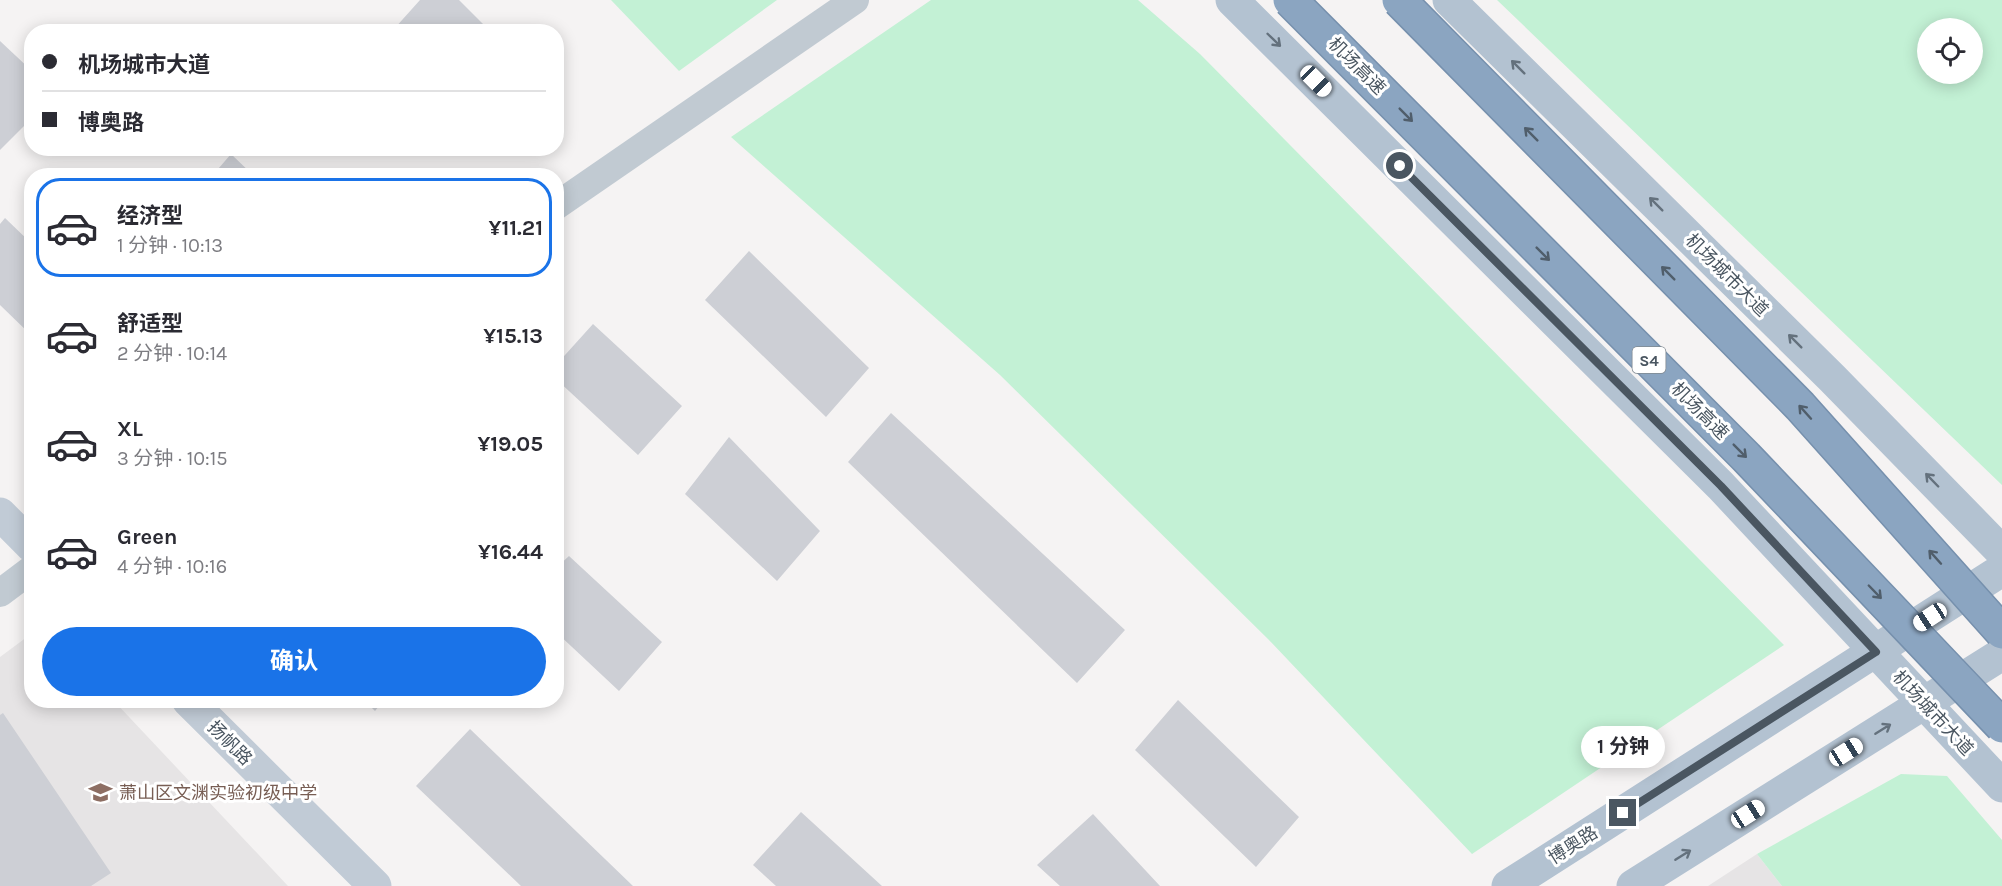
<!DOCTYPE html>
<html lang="zh">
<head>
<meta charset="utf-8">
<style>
  body { margin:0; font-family:Karla,"Noto Sans SC",sans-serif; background:#f2f2f3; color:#2b2b33; height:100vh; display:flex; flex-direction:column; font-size:22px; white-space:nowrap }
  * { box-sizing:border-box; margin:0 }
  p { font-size:20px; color:#7c7c81 }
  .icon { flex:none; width:33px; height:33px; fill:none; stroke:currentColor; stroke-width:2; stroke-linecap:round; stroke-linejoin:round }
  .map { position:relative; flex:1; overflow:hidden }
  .drawer { position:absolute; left:24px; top:168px; width:540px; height:540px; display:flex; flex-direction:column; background:#fff; border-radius:24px; box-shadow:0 3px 15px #0003 }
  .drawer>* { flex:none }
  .banner { position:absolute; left:24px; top:24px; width:540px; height:132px; border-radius:24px; box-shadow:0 3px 15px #0003; display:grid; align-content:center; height:132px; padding:0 18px; background:#fff }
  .tools { position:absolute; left:1917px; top:18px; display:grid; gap:12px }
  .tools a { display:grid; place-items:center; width:66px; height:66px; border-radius:50%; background:#fff; box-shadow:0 3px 15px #0003; font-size:30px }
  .end { position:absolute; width:27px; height:27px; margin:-14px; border:8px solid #4a5661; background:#fff; box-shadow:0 0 0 3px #fff }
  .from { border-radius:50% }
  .bubble { position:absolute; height:42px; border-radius:21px; background:#fff; box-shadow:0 3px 15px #0003; font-size:20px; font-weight:700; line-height:42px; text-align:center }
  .car { position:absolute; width:18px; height:36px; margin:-18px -9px; border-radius:8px; box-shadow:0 0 4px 2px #0007; background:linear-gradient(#fff 24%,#345 0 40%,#fff 0 76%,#345 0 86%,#fff 0) }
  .banner b { display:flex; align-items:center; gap:21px; height:57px; font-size:22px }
  .banner b+b { border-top:2px solid #e1e1e2 }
  .banner i { width:15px; height:15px; background:#2b2b33 }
  ul { padding:10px 0 0; list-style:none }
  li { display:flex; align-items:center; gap:18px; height:99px; margin:0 12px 9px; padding:0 6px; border:3px solid transparent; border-radius:24px }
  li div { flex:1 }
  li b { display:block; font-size:22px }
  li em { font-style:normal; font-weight:700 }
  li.on { border-color:#1a73e8 }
  li>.icon { width:54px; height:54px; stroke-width:1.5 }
  .button { display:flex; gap:12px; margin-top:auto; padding:12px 18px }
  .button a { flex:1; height:69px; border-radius:36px; background:#1a73e8; color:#fff; font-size:24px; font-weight:700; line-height:69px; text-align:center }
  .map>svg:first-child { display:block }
</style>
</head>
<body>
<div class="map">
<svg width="2002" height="886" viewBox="0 0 2002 886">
  <rect width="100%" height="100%" fill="#f5f3f3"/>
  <path fill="#e6e4e5" d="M31,634L32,700L114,701L288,886H0V657Z
    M1757,854L1782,886H1708Z"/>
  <path fill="#c3f1d5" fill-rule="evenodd" d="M611,0H777L679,71Z
    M931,0H1138L1200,54L1784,645L1472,854L1268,639L1000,375L731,137Z
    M1497,0H2002V485ZM1928,28H1972V74H1928Z
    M1901,774L1947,776L2002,840V886H1782L1757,854Z"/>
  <path fill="#cdcfd5" d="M420,0H459L491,32H397L394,29Z
    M0,41L32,71V118L0,150Z
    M231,154L254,176H212Z
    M5,218L32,244V336L0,305V224Z
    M749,251L869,368L826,417L705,300Z
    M593,324L682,406L638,455L556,379V365Z
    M891,413L1125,630L1077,683L848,462Z
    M729,437L820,531L777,581L685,494Z
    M569,556L662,642L619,691L556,632V568Z
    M364,700H384L375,711Z
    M1178,700L1299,817L1256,867L1135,750Z
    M3,713L111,873L91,886H0V715Z
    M470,729L633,886H521L416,786Z
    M801,812L882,886H776L753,865Z
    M1093,814L1160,886H1060L1037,865Z"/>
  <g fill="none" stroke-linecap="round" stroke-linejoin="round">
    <path stroke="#c1cad2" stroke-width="28" d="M556,206L855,0
      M0,593L32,569"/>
    <path stroke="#c1cbd6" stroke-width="33" d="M0,514L32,546
      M188,700L375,886"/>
    <path stroke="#b3c2d1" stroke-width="33" d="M1232,0L1721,486L2002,786
      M1449,0L1832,378L2002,552
      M1508,886L2002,570
      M1633,886L2002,654"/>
    <defs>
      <path id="highway-bridge" d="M1290,0L1746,457L2002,726
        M1399,0L1800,406L2002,632"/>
    </defs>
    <use href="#highway-bridge" stroke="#7690ad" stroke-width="36" stroke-linecap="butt"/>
    <use href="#highway-bridge" stroke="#8ba5c1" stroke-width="33"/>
  </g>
  <defs><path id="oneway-shaft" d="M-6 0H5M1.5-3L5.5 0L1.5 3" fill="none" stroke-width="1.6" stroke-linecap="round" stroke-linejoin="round" transform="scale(1.5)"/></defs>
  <g stroke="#64717d">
    <use href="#oneway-shaft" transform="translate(1274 40) rotate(44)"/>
    <use href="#oneway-shaft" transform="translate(1518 67) rotate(-135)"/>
    <use href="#oneway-shaft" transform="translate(1656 204) rotate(-135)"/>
    <use href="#oneway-shaft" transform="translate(1795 341) rotate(-135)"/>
    <use href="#oneway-shaft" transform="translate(1932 480) rotate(-134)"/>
    <use href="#oneway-shaft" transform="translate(1883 729) rotate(-32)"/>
    <use href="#oneway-shaft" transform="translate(1683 855) rotate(-32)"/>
  </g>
  <g stroke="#505e6b">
    <use href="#oneway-shaft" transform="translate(1406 115) rotate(45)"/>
    <use href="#oneway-shaft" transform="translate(1531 134) rotate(-135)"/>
    <use href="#oneway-shaft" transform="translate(1543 254) rotate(45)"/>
    <use href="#oneway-shaft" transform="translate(1668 273) rotate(-135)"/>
    <use href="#oneway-shaft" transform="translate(1805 412) rotate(-132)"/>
    <use href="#oneway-shaft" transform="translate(1740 451) rotate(45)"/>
    <use href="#oneway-shaft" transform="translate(1935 557) rotate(-132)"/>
    <use href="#oneway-shaft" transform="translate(1875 592) rotate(46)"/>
  </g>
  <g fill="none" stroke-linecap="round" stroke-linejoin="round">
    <path stroke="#4a5661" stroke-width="8" d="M1400,166L1721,486L1876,652L1623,813"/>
  </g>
  <defs>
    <symbol id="school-bare" viewBox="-9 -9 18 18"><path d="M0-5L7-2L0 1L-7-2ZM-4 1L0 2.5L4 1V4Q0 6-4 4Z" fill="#8d6e63" stroke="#fff" stroke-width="2.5" paint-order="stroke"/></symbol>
  </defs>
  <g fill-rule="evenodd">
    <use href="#school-bare" x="84" y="776" width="33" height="33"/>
  </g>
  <g text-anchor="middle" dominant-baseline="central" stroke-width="6" stroke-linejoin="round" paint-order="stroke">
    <rect fill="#fff" stroke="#808990" stroke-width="1.5" x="1632.5" y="347" width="33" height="26" rx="4.5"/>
    <g font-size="16" font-weight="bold" fill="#4a5661">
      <text x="1649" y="360">S4</text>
    </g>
    <g font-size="18" fill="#4a5661" stroke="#fff">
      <text transform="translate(1357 66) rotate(45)">机场高速</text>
      <text transform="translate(1727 275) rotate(45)">机场城市大道</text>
      <text transform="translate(1700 411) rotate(45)">机场高速</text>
      <text transform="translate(1933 713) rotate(47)">机场城市大道</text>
      <text transform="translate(230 743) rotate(45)">扬帆路</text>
      <text transform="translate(1573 845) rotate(-32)">博奥路</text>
    </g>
    <g font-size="18" fill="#785e54" stroke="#fff" text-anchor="start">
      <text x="119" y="793">萧山区文渊实验初级中学</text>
    </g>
  </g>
</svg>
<div class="tools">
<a><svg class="icon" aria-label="locate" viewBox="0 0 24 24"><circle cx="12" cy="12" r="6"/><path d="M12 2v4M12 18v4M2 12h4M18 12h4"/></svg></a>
</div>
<i class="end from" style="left:1400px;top:166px"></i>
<i class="end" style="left:1623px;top:813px"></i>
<div class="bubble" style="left:1581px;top:726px;width:84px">1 分钟</div>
<i class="car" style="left:1316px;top:81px;rotate:135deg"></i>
<i class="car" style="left:1930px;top:617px;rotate:237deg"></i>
<i class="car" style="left:1846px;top:752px;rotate:58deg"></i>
<i class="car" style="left:1748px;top:814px;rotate:58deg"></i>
<div class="banner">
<b><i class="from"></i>机场城市大道</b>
<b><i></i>博奥路</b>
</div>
<section class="drawer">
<ul>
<li class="on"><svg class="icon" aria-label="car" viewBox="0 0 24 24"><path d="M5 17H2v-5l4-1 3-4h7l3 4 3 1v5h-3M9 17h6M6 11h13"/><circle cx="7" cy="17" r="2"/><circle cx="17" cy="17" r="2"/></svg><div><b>经济型</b><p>1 分钟 · 10:13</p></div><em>¥11.21</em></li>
<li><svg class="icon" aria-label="car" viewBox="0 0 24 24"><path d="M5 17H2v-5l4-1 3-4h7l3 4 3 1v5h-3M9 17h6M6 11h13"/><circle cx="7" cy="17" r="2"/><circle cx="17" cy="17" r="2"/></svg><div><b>舒适型</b><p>2 分钟 · 10:14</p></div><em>¥15.13</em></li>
<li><svg class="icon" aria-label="car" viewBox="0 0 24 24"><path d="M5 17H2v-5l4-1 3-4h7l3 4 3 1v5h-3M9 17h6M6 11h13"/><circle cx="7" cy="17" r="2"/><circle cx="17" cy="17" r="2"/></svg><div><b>XL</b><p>3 分钟 · 10:15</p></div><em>¥19.05</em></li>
<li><svg class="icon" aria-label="car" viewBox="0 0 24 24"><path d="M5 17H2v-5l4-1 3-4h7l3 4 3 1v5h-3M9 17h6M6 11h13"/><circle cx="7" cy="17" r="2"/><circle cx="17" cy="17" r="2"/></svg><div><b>Green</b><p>4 分钟 · 10:16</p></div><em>¥16.44</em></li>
</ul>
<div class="button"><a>确认</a></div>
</section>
</div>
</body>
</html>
